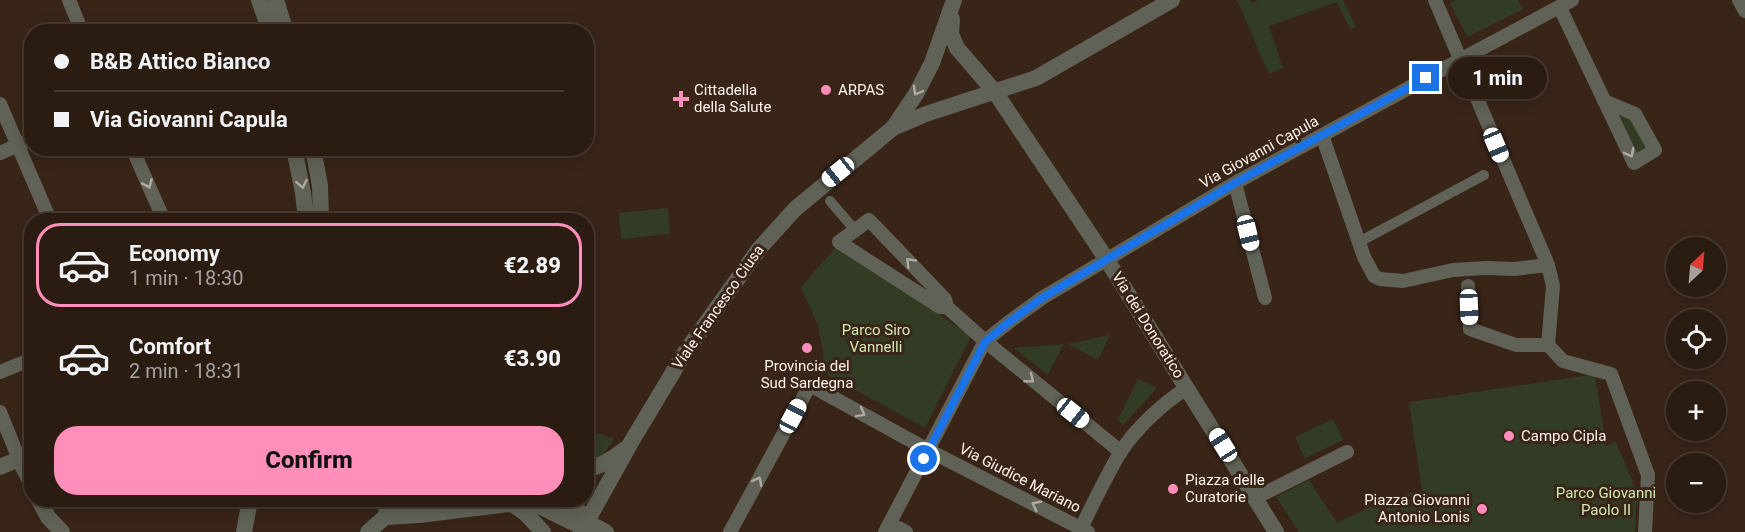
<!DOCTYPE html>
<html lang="en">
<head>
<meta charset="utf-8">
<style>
  body { margin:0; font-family:Roboto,sans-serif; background:#372920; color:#f1f3f6; height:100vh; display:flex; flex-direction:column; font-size:22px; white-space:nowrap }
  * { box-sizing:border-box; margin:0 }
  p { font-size:20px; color:#a6a19f }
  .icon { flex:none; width:33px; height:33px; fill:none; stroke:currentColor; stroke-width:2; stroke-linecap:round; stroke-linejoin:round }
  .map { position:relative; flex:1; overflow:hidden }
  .panel { position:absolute; left:24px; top:213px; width:570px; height:294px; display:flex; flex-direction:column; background:#2b1c12; border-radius:24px; box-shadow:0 3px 15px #0003,0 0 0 2px #473a32 }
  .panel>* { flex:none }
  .banner { position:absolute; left:24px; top:24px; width:570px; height:132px; border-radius:24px; box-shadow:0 3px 15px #0003,0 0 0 2px #473a32; display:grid; align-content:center; height:132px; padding:0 30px; background:#2b1c12 }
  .needle { width:39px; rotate:26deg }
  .fabs { position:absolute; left:1666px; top:237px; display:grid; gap:12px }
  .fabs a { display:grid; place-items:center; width:60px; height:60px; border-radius:50%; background:#2b1c12; box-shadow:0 3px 15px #0003,0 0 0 2px #473a32; font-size:30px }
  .end { position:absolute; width:27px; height:27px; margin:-14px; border:8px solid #1a73e8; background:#fff; box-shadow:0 0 0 3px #fff }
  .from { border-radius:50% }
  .bubble { position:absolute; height:42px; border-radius:21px; background:#2b1c12; box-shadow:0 3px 15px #0003,0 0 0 2px #473a32; font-size:20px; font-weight:800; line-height:42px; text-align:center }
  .car { position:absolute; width:18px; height:36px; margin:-18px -9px; border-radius:8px; box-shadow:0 0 4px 2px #0007; background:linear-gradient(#fff 24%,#345 0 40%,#fff 0 76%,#345 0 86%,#fff 0) }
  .banner b { display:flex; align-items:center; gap:21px; height:57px; font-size:22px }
  .banner b+b { border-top:2px solid #473a32 }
  .banner i { width:15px; height:15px; background:#f1f3f6 }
  ul { padding:10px 0 0; list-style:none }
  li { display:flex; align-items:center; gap:18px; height:84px; margin:0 12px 9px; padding:0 18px; border:3px solid transparent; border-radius:24px }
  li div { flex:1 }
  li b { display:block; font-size:22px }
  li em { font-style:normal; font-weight:800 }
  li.active { border-color:#ff8eba }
  li>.icon { width:54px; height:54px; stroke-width:1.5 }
  .cta { display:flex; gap:12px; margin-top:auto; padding:12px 30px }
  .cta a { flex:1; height:69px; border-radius:24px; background:#ff8eba; color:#111; font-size:24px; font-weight:800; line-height:69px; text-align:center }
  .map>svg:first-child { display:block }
</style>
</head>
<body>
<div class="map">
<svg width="1745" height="532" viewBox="0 0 1745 532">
  <rect width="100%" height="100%" fill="#392518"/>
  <path fill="#323c24" d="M1237,0H1250L1252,3L1258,0H1343L1356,27L1350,29L1337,2L1269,26L1283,68L1269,74Z
    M1457,0H1518L1523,9L1467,37L1450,3Z
    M1616,113L1632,119L1649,148L1636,155Z
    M668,208L670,234L621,239L619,213Z
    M836,247L971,336L925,428L819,370L824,357L818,325L801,287Z
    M1110,335L1098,360L1068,344Z
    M1064,344L1048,375L1014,348Z
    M1595,374L1606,446L1616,442L1637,492L1635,532H1299L1276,497L1309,480L1337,523L1384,500L1422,490L1409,402Z
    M1138,379L1152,385L1157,388L1123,425L1118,420Z
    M1333,419L1343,440L1305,458L1295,437Z
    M586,429L614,439L602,456L587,461Z"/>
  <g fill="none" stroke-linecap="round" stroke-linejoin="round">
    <path stroke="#616257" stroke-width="10" d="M830,201L855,230
      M1359,242L1484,175"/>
    <path stroke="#616257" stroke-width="14" d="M69,0L82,32
      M1435,0L1548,265L1553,286L1548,345
      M1739,0L1745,11
      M1560,8L1634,163L1655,150L1635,114L1604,101
      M0,104L50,220
      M1322,135L1364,257L1374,276L1380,279L1403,281L1453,270L1486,268L1514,269L1548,265
      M132,148L164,220
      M0,153L32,139
      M1235,183L1265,298
      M1468,286L1470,329L1516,345H1548
      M947,307H940L839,242L869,220L945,299L947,307L985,341L1121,452
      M1548,345L1563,361L1611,374L1648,475L1645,532
      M0,372L32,359
      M0,412L19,459L32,453
      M1255,498L1347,452
      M890,523L906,532
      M730,532L810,385L928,450L1088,532
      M885,532L985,341L1009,322L1042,298L1235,183L1447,67L1572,0
      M1079,532C1092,506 1105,478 1120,453C1135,429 1163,403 1187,388"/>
    <path stroke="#616257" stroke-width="16" d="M259,0L270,32
      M276,0L286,32
      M952,19L951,34L957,48L995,92L1107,260L1276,532
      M893,128L926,114L1036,78L1172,0
      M294,148L303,193L306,220
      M313,148L320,186L321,220
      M0,467L19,459L32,485
      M586,470C602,466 613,459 625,449
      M39,500L48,517L62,532
      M385,500L387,511L385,517
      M557,500L581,513L587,522L606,532
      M512,504L525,513L543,532
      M244,532L250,500
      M368,532L385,517L419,515L526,502L533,503L576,524L587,522
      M581,532L630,444L684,354L759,249L795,209L893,128L916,94L932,63L954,0"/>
  </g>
  <defs><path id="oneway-chevron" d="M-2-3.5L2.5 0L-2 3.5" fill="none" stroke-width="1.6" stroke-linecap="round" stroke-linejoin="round" transform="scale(1.5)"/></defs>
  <g stroke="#b0aaa1">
    <use href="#oneway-chevron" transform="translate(917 91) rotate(120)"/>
    <use href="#oneway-chevron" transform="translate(1630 153) rotate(62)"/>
    <use href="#oneway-chevron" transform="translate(148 184) rotate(66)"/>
    <use href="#oneway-chevron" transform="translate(302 184) rotate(79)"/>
    <use href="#oneway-chevron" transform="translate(910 262) rotate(-134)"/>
    <use href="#oneway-chevron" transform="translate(1030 379) rotate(39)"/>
    <use href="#oneway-chevron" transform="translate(861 413) rotate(29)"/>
    <use href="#oneway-chevron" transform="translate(758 481) rotate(-62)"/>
    <use href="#oneway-chevron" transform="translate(1036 505) rotate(-153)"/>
  </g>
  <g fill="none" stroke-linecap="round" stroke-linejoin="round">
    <path stroke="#1a73e8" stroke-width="8" d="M924,459L985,342L1009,322L1042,298L1235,183L1426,78"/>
  </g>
  <g fill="#ff8eba" stroke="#392518" stroke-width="2">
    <circle cx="826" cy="90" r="6"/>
    <path d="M678 90h6v6h6v6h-6v6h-6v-6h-6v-6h6z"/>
    <circle cx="807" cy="348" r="6"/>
    <circle cx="1509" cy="436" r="6"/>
    <circle cx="1173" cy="489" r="6"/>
    <circle cx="1482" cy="509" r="6"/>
  </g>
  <g text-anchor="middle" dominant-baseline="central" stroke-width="6" stroke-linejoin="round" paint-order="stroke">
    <g font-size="15" fill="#fef2eb" stroke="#392518" text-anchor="start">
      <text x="694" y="90">Cittadella<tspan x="694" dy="17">della Salute</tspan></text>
      <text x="838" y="90">ARPAS</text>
      <text x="807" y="366" text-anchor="middle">Provincia del<tspan x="807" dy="17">Sud Sardegna</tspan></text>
      <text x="1521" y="436">Campo Cipla</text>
      <text x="1185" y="480">Piazza delle<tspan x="1185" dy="17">Curatorie</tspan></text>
      <text x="1470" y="500" text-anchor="end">Piazza Giovanni<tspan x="1470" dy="17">Antonio Lonis</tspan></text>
    </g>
    <g font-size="15" fill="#fef2eb" stroke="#392518">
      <text transform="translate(1259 152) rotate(-29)">Via Giovanni Capula</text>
      <text transform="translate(718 307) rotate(-55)">Viale Francesco Ciusa</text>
      <text transform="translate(1148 325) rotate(58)">Via dei Donoratico</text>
      <text transform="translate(1020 478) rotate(27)">Via Giudice Mariano</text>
    </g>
    <g font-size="15" fill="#d0e8b1" stroke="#392518">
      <text x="876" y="330">Parco Siro<tspan x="876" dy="17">Vannelli</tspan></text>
      <text x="1606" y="493">Parco Giovanni<tspan x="1606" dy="17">Paolo II</tspan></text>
    </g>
  </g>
</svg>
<div class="fabs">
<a><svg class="needle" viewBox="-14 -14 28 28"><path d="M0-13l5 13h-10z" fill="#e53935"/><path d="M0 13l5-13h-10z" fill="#a6a19f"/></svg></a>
<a><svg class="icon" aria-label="locate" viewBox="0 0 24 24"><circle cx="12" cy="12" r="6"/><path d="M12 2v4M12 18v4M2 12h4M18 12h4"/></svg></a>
<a>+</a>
<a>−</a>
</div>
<i class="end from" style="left:924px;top:459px"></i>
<i class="end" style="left:1426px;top:78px"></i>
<div class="bubble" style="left:1448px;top:57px;width:99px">1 min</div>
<i class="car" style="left:1496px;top:145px;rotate:157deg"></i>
<i class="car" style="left:838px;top:172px;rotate:231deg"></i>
<i class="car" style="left:1248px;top:233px;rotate:166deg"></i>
<i class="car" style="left:1469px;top:307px;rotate:178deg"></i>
<i class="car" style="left:1073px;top:413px;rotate:129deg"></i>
<i class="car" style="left:793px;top:416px;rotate:28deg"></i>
<i class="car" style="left:1223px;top:445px;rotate:328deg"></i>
<div class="banner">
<b><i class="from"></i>B&amp;B Attico Bianco</b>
<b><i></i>Via Giovanni Capula</b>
</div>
<section class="panel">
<ul>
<li class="active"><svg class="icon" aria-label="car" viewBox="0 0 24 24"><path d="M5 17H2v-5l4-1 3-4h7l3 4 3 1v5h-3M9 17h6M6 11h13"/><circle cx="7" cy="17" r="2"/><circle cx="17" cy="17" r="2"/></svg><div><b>Economy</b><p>1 min · 18:30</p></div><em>€2.89</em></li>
<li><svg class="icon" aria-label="car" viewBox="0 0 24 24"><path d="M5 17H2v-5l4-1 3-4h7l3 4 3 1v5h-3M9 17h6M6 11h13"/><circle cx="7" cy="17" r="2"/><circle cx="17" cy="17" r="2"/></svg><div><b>Comfort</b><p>2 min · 18:31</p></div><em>€3.90</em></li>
</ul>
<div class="cta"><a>Confirm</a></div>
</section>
</div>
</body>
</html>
